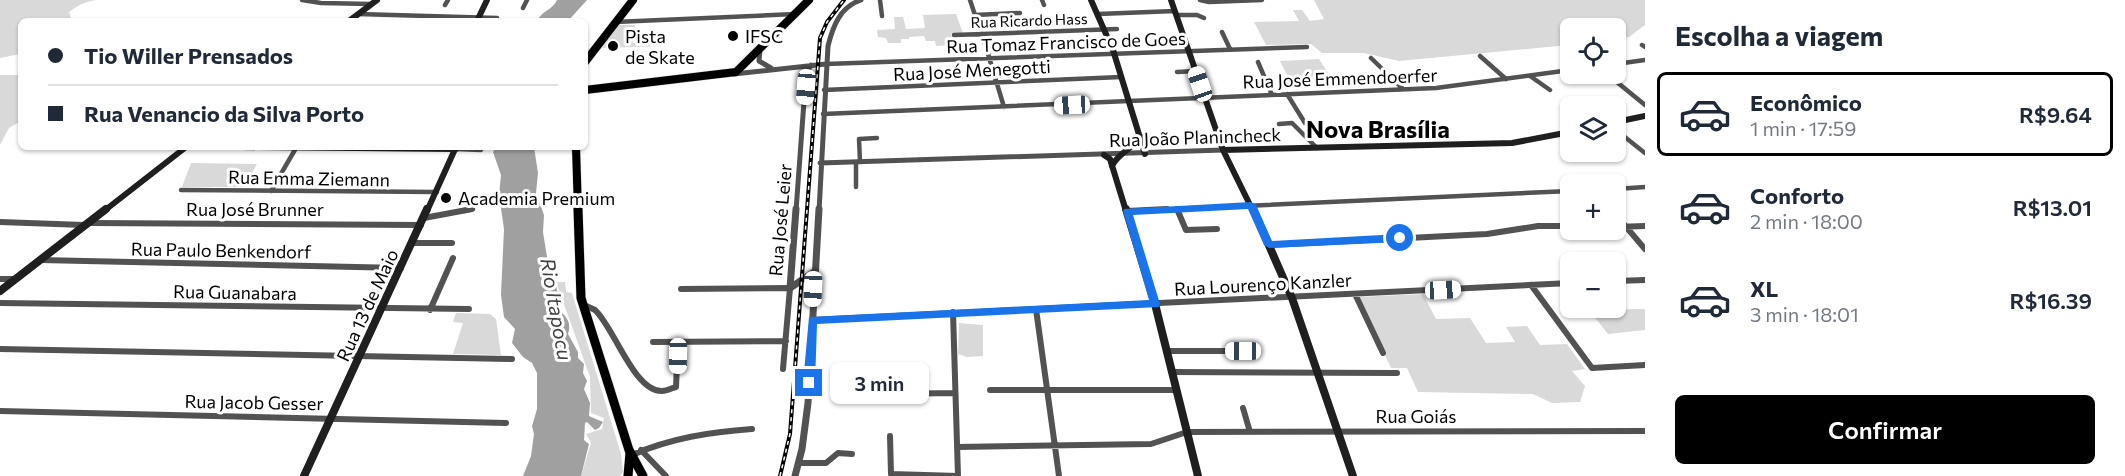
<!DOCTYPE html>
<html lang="pt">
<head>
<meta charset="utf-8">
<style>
  body { margin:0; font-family:Commissioner,sans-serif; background:#f6f6f7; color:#1f2937; height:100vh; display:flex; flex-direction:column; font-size:22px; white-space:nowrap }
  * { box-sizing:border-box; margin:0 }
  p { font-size:20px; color:#747a83 }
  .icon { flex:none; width:33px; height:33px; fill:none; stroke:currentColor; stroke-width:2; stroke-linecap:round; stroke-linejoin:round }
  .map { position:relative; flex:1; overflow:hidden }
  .side { display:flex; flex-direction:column; background:#fff; width:480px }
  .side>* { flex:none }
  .top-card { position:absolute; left:18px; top:18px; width:570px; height:132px; border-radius:9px; box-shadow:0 2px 4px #0004; display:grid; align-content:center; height:132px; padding:0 30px; background:#fff }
  .tools { position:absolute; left:1560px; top:18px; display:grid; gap:12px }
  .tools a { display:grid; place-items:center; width:66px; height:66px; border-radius:9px; background:#fff; box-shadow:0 2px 4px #0004; font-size:30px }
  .end { position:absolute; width:27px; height:27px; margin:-14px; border:8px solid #1a73e8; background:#fff; box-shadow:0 0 0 3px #fff }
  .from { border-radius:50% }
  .bubble { position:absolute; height:42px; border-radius:9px; background:#fff; box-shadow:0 2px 4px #0004; font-size:20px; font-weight:600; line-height:42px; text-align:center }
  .car { position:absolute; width:18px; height:36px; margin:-18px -9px; border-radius:8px; box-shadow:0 0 4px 2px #0007; background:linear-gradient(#fff 24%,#345 0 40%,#fff 0 76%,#345 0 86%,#fff 0) }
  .top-card b { display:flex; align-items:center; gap:21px; height:57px; font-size:22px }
  .top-card b+b { border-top:2px solid #e0e1e3 }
  .top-card i { width:15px; height:15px; background:#1f2937 }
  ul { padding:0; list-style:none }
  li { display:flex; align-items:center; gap:18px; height:84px; margin:0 12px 9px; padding:0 18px; border:3px solid transparent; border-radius:9px }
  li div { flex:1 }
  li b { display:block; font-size:22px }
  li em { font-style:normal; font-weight:600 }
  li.current { border-color:#000 }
  li>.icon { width:54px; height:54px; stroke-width:1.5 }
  h2 { padding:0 30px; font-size:27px; line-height:72px }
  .button { display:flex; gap:12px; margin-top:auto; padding:12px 30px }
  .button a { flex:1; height:69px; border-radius:9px; background:#000; color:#fff; font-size:24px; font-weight:600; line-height:69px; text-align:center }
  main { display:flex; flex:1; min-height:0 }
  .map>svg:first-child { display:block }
</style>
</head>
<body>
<main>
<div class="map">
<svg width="1645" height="476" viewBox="0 0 1645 476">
  <rect width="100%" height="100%" fill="#fff"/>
  <path fill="#d9d9d9" d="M0,0H99C88,0 78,5 69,12L71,18L66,21H21L20,54L0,58Z
    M1314,0H1645V25L1629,37L1616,39V28H1570V45L1399,61L1364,53H1322L1311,44L1266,45L1254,22L1299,21L1293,10H1302L1310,21L1324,19Z
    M956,14L963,33L951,34L954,45L936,46L935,41H926L924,36L909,37V39H901V43H888L886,38L878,37L877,30L895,29L894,17H903L906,29L925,28L923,15Z
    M617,25H635L633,43L663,42V46L602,48Z
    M1319,59L1330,76L1288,77L1280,61Z
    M0,75H21V121L9,128L0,145Z
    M191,163L257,164L244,187H182Z
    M556,282H565L566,292L572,293L621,454L623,472L620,476H581L591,443L586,434L602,429L604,418L591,413L590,377Z
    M1423,294L1436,319L1470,318L1486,343L1515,342L1506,327L1527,326L1540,345L1567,344L1585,369L1572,371L1585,386L1580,402L1552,403L1533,394L1418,392L1407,368H1391L1358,297Z
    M1645,309V330L1608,334L1589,310Z
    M456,313L490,314L496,319L501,355L453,354L463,323L453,322Z
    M959,323L983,325V356L967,357L958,354Z"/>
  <path fill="#a0a0a0" d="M557,0H587L568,21H537C541,11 553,10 557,0Z
    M496,147H534L538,173L536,193L544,215L543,232L547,257L544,262C555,271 555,286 560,300L557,305C562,316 573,318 568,334L578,352V358L584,364L583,373L587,381L584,389L590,403L589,416L603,422L599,428L595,430L587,422L585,423L584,440L589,444L581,476H523L531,456L534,434L532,426L537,409V373L532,363L523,357L512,343L515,329L504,317L501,295L504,229L499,195L501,175L493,152Z"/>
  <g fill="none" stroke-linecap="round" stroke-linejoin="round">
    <defs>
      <path id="trunk-far1" d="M585,62L633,0
        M585,90L736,72L809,0
        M576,147L578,211"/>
      <path id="trunk" d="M578,209L581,298L629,450L643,476
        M628,476L630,453"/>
    </defs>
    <use href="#trunk-far1" stroke="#dbdbdb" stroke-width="9"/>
    <use href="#trunk" stroke="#dbdbdb" stroke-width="10"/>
    <path stroke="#525252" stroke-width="4.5" d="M302,0L321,3L371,4
      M880,0L882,16
      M970,0L975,15L1020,13
      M1042,0L1044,5
      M1200,0L1209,2L1262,0
      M445,5L448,0
      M523,8L527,0
      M358,14L497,18
      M1098,14L1175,11
      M1176,15H1197L1204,18
      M615,22L795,14
      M1222,32L1230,49
      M982,34L1004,107
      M954,35L1117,29
      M1642,45L1645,47
      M1480,56L1506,79
      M1371,58L1403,89
      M1258,62L1272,95
      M826,64L1307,47
      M1616,64L1645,60
      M1177,72L1196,71
      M1607,74L1645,105
      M1530,76L1550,90
      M824,90L1121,77
      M1287,94L1305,123
      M823,114L1436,88L1570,70
      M1279,124L1292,123L1317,148
      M1616,130L1645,153
      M456,149L481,150
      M856,162V187
      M860,162L859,139L877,138
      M1616,189L1645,187
      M181,190L437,192
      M271,191L296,148
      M464,211L473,209
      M1134,211L1570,191"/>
    <path stroke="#525252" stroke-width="6" d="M1177,209L1186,230L1217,229
      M1127,211L1167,209
      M1616,215L1645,249
      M424,218L472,209
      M0,222L84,225
      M90,223L421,225
      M1616,227L1645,226
      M413,243H452
      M1269,245L1487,234L1538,226H1570
      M40,260L401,268
      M0,279H16
      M1616,281L1645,280
      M1531,285L1592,368L1645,365
      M681,289L790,288L783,369
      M1355,294L1383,353
      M0,303L469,309
      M582,304C586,306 591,308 595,310C614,327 634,392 662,391C667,391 672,388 676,387L678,342
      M1036,309L1059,476
      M430,310L453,258
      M953,312L958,476
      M812,320L1570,283
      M653,342L786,341
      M0,349L512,359
      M1167,351H1243
      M1172,372L1397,373
      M990,390H1176
      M884,394L955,393
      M1243,408L1250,432
      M0,411L506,423
      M890,436L891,474L958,476
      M957,447L1151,444L1187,432L1645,431
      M641,450L666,476
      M632,455C671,438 710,432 752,429
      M799,463H826L838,453L852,454"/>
    <path stroke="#525252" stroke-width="5" d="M760,50L759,61L771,68
      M734,74L826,64
      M820,163L1223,150
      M796,211L806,74L811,65
      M819,211L828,46C833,26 840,7 861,0"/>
    <path stroke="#525252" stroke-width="7" d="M790,288L796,209
      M790,288L814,272
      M795,476L802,449L808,403L819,209"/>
    <path stroke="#1f1f1f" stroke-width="6" d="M1091,0L1113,50L1145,154
      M1171,0L1223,150L1253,211
      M349,21L377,0
      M477,21L487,0
      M1616,122L1645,116
      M241,147L456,149
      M1223,150L1512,143L1570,132
      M1104,155L1110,159L1126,211
      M1112,166C1118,153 1133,149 1140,136
      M104,211L186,147
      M427,211L456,147"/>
    <path stroke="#1f1f1f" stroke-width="8" d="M1126,209L1155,304L1198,476
      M1253,209L1292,298L1353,476
      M0,291L106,209
      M304,476L427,209"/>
    <use href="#trunk-far1" stroke="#000" stroke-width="8"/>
    <use href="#trunk" stroke="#000" stroke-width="9"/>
    <defs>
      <path id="rail" d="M780,476L790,434L820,38L827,22L844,0"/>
    </defs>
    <use href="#rail" stroke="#000" stroke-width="4"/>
    <use href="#rail" stroke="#fff" stroke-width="1.5" stroke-dasharray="4" stroke-linecap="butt"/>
  </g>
  <path fill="#1a73e8" d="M1251,202L1256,205L1272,241L1400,234L1405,238L1400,242L1269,248L1264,245L1248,209L1133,215L1160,304L1159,307L817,324L815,383L809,388L803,383L809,317L1149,300L1123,211L1124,209Z"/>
  <g fill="#000" stroke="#fff" stroke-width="2">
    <circle cx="733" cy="36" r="6"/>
    <circle cx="613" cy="46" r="6"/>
    <circle cx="446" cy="198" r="6"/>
  </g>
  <g text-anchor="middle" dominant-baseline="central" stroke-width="6" stroke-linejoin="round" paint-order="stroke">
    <g font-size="15" fill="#000" stroke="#fff">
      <text transform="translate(1029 20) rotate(-2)">Rua Ricardo Hass</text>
    </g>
    <g font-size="18" fill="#000" stroke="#fff" text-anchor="start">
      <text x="625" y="36">Pista<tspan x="625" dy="21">de Skate</tspan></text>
      <text x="745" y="36">IFSC</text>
      <text x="458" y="198">Academia Premium</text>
    </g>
    <g font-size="18" fill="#000" stroke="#fff">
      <text transform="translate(1066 42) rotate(-2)">Rua Tomaz Francisco de Goes</text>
      <text transform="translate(972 70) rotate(-3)">Rua José Menegotti</text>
      <text transform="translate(1340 78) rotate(-2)">Rua José Emmendoerfer</text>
      <text transform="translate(1195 137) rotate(-2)">Rua João Planincheck</text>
      <text transform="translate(309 178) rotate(1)">Rua Emma Ziemann</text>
      <text x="255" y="209">Rua José Brunner</text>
      <text transform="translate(780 220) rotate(-85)">Rua José Leier</text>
      <text transform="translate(221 250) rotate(1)">Rua Paulo Benkendorf</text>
      <text transform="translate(1263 284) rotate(-3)">Rua Lourenço Kanzler</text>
      <text transform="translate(235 292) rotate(1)">Rua Guanabara</text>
      <text transform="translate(367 305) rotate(-65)">Rua 13 de Maio</text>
      <text transform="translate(254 402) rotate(1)">Rua Jacob Gesser</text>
      <text x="1416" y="416">Rua Goiás</text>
    </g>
    <g font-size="20" font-style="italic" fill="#414141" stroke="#fff">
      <text transform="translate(557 309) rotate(80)">Rio Itapocu</text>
    </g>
    <g font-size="24" font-weight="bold" fill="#000" stroke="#fff">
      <text x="1378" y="128">Nova Brasília</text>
    </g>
  </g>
</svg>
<div class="tools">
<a><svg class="icon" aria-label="locate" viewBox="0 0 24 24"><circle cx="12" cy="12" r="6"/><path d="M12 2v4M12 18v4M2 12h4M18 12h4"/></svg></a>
<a><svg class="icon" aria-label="layers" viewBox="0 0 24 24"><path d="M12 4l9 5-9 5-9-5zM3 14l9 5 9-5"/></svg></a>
<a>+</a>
<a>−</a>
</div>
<i class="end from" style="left:1400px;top:238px"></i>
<i class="end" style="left:809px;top:383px"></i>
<div class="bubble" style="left:830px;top:362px;width:99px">3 min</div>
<i class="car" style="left:1200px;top:84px;rotate:341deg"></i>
<i class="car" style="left:806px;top:87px;rotate:185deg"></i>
<i class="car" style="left:1072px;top:105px;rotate:267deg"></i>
<i class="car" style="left:813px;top:289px;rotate:182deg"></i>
<i class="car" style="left:1443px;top:290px;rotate:87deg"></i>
<i class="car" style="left:1243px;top:351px;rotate:270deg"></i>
<i class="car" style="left:678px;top:356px;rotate:181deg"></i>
<div class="top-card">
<b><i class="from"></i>Tio Willer Prensados</b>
<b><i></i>Rua Venancio da Silva Porto</b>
</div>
</div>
<section class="side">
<h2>Escolha a viagem</h2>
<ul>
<li class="current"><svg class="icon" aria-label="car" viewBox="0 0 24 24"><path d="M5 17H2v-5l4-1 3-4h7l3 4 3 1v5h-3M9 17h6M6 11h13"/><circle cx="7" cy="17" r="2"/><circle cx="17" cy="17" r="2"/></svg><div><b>Econômico</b><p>1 min · 17:59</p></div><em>R$9.64</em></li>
<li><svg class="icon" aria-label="car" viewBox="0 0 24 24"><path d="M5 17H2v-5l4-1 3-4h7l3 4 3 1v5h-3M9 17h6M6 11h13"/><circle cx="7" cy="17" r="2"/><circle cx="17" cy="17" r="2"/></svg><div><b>Conforto</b><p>2 min · 18:00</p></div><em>R$13.01</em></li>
<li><svg class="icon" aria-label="car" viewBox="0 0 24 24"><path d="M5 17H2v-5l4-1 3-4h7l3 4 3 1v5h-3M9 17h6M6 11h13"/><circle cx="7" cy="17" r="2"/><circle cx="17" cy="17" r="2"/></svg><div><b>XL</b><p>3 min · 18:01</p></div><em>R$16.39</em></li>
</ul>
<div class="button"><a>Confirmar</a></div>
</section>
</main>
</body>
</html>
